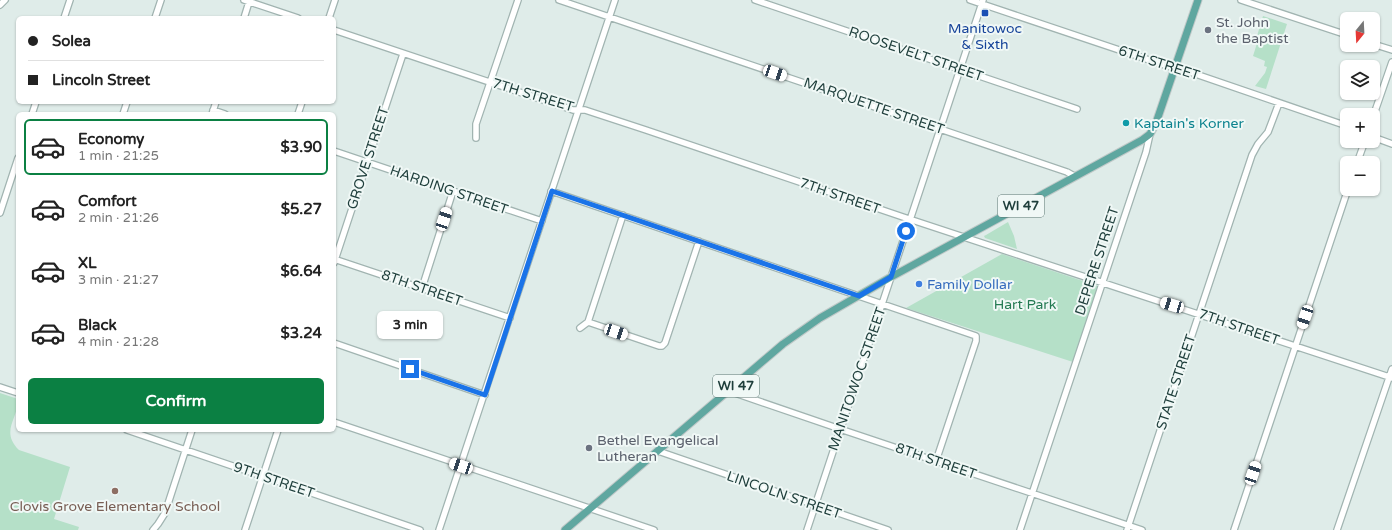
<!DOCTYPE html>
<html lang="en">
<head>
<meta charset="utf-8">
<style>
  body { margin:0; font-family:"Varela Round",sans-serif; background:#f6f6f6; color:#222; height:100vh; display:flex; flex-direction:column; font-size:15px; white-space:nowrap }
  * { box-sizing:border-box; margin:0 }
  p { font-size:13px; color:#767676 }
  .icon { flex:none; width:22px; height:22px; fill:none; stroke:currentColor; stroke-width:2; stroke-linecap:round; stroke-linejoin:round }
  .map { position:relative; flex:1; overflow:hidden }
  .side { position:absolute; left:16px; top:112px; width:320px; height:320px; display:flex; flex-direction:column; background:#fff; border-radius:6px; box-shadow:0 1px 3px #0004 }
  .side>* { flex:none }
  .banner { position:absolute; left:16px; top:16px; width:320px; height:88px; border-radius:6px; box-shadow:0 1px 3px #0004; display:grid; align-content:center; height:88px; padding:0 12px; background:#fff }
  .needle { width:26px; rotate:198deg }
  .fabs { position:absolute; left:1340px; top:12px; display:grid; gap:8px }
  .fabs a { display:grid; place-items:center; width:40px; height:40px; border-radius:6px; background:#fff; box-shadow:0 1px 3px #0004; font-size:20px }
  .end { position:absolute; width:18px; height:18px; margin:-9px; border:5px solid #1a73e8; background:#fff; box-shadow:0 0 0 2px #fff }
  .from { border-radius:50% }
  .bubble { position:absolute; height:28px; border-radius:6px; background:#fff; box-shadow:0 1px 3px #0004; font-size:13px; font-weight:700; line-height:28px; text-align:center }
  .car { position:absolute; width:12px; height:24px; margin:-12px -6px; border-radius:5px; box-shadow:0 0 3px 1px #0007; background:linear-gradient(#fff 24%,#345 0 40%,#fff 0 76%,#345 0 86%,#fff 0) }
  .banner b { display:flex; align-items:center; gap:14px; height:38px; font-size:15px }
  .banner b+b { border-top:1px solid #e0e0e0 }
  .banner i { width:10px; height:10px; background:#222 }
  ul { padding:7px 0 0; list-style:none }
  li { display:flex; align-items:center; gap:12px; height:56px; margin:0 8px 6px; padding:0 4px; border:2px solid transparent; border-radius:6px }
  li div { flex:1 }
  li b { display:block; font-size:15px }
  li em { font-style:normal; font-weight:700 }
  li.current { border-color:#0b8043 }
  li>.icon { width:36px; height:36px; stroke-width:1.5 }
  .cta { display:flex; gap:8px; margin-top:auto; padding:8px 12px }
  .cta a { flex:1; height:46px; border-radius:6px; background:#0b8043; color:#fff; font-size:16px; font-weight:700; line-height:46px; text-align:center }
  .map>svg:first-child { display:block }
</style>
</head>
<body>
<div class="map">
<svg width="1392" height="530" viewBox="0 0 1392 530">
  <rect width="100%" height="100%" fill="#dfece9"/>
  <path fill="#b5e0c8" d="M1263,16L1287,24L1266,89L1255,86L1265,73L1267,67L1264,66L1265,61L1253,56L1259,37L1257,36Z
    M1008,222L1014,236L1017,249L985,238L984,236L986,235Z
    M1002,254L1098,286L1073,362L906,308Z
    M0,393L18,399C18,420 0,431 19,450L70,467L54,519L79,527L78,530H0Z"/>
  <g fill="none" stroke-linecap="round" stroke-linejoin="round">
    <defs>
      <path id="minor" d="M244,0L298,18
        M559,0L1067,172L1074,176
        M755,0L1077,109
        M970,0L1167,66L1181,69L1347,126
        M1241,0L1347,35
        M0,5L5,0
        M64,18L70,0
        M155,18L161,0
        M244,18L249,2
        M329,18L335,0
        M334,30L573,110H585L646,130L903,217L1392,378
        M1373,44L1392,50
        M213,110L225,114
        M32,114L36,102
        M123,114L127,102
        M212,114L216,102
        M298,114L302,102
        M1373,117L1392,62
        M1373,137L1392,144
        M476,138V124L518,0
        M334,151L542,221
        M1357,163L1365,141
        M551,191L976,336V341L936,461
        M0,213L18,158
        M334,259L510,318
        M334,263L403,54
        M422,288L453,191
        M588,322L659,346H662L665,343L699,241
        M580,328L588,322L623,215
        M334,343L485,395
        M0,387L18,393
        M729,391L840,429L1142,530
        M334,422L654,530
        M127,430L420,530
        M658,451L888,530
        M153,530L158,524L165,513L192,430
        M245,530L278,430
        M439,530L615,0
        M807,530L983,0
        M1020,530L1146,152L1150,134
        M1127,530L1252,155L1258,144L1268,132L1279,103
        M1234,530L1348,189
        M1337,530L1392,369"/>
      <path id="major" d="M565,530L783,344L820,318L891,277L1142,140L1150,134L1156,123L1198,0"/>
    </defs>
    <use href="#minor" stroke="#a1b4b1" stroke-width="8"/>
    <use href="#major" stroke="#c0c9c8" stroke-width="9"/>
    <use href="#minor" stroke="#fff" stroke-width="5.5"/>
    <use href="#major" stroke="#5fa7a0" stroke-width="7"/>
  </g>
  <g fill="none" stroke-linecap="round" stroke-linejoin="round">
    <path stroke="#1a73e8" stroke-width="5" d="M410,369L485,395L552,191L859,296L891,277L906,231"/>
  </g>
  <rect fill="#1a4fb4" stroke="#f0f8f6" stroke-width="1.5" x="981" y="9" width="8" height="8" rx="2"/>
  <g fill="#6b7280" stroke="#f0f8f6" stroke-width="1.5">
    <circle cx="1208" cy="30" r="4"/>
    <circle cx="589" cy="448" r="4"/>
  </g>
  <circle fill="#0f9aa8" stroke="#f0f8f6" stroke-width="1.5" cx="1126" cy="123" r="4"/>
  <circle fill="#3f7fe0" stroke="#f0f8f6" stroke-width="1.5" cx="919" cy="284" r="4"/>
  <circle fill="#8d6e63" stroke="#f0f8f6" stroke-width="1.5" cx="115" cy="491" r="4"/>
  <g text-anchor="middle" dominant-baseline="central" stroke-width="4" stroke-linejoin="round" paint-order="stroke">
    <g fill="#f0f8f6" stroke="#5d7673" stroke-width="1">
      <rect x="998" y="195" width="46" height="22" rx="3"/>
      <rect x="713" y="375" width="46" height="22" rx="3"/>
    </g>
    <g font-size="13" font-weight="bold" fill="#1e3e3b">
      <text x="1021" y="206">WI 47</text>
      <text x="736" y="386">WI 47</text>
    </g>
    <g font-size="14" fill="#5b616d" stroke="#f0f8f6" text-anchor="start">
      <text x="1216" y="22">St. John<tspan x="1216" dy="16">the Baptist</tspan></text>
      <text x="597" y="440">Bethel Evangelical<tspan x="597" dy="16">Lutheran</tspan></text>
    </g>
    <g font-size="14" fill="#164399" stroke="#f0f8f6">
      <text x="985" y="28">Manitowoc<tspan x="985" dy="16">&amp; Sixth</tspan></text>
    </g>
    <g font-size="14" fill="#1e3e3b" stroke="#f0f8f6">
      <text transform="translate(916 54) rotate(19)">ROOSEVELT STREET</text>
      <text transform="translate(1159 63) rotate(18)">6TH STREET</text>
      <text transform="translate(533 95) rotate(17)">7TH STREET</text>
      <text transform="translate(874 106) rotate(19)">MARQUETTE STREET</text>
      <text transform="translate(368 158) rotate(-72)">GROVE STREET</text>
      <text transform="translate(449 190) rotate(19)">HARDING STREET</text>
      <text transform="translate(840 196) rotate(19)">7TH STREET</text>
      <text transform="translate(1097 261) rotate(-72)">DEPERE STREET</text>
      <text transform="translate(422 288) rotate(19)">8TH STREET</text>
      <text transform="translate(1239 327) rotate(19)">7TH STREET</text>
      <text transform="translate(857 379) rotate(-71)">MANITOWOC STREET</text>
      <text transform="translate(1176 382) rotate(-72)">STATE STREET</text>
      <text transform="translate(936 461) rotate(19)">8TH STREET</text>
      <text transform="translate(274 480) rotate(19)">9TH STREET</text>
      <text transform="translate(784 495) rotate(19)">LINCOLN STREET</text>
    </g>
    <g font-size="14" fill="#0d838f" stroke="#f0f8f6" text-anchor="start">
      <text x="1134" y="123">Kaptain's Korner</text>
    </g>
    <g font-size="14" fill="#366cbe" stroke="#f0f8f6" text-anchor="start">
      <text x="927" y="284">Family Dollar</text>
    </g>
    <g font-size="14" fill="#247a53" stroke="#f0f8f6">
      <text x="1025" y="304">Hart Park</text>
    </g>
    <g font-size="14" fill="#785e54" stroke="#f0f8f6">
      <text x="115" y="506">Clovis Grove Elementary School</text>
    </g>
  </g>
</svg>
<div class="fabs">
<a><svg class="needle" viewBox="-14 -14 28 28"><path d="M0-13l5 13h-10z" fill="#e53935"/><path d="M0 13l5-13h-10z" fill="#767676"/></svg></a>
<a><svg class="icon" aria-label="layers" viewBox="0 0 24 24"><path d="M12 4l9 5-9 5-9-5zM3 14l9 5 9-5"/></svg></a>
<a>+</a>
<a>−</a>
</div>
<i class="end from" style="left:906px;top:231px"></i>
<i class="end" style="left:410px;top:369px"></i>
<div class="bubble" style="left:377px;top:311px;width:66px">3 min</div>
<i class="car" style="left:775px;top:73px;rotate:109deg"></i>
<i class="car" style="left:444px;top:219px;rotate:18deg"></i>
<i class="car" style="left:1172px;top:305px;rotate:287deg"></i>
<i class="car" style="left:1305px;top:317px;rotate:199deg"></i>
<i class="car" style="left:616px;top:332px;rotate:109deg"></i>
<i class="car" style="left:461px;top:466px;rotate:289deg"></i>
<i class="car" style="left:1253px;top:473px;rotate:19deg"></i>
<div class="banner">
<b><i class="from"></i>Solea</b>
<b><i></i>Lincoln Street</b>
</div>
<section class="side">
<ul>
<li class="current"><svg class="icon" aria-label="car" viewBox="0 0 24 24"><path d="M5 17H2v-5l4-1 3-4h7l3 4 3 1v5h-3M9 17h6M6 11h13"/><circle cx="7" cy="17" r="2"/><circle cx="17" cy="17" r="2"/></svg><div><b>Economy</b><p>1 min · 21:25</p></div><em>$3.90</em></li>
<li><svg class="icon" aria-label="car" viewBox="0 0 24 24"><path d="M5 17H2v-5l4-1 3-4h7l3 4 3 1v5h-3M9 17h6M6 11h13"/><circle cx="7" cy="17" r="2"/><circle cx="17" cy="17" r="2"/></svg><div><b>Comfort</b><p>2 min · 21:26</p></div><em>$5.27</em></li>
<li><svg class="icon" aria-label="car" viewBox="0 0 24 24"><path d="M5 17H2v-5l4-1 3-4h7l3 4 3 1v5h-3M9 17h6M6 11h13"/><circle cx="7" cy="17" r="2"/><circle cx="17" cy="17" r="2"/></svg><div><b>XL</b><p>3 min · 21:27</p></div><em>$6.64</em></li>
<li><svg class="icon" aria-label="car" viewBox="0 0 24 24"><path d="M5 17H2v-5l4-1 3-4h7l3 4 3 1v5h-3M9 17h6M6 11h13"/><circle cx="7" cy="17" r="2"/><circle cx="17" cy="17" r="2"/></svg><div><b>Black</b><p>4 min · 21:28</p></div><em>$3.24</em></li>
</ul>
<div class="cta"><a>Confirm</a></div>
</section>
</div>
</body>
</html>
